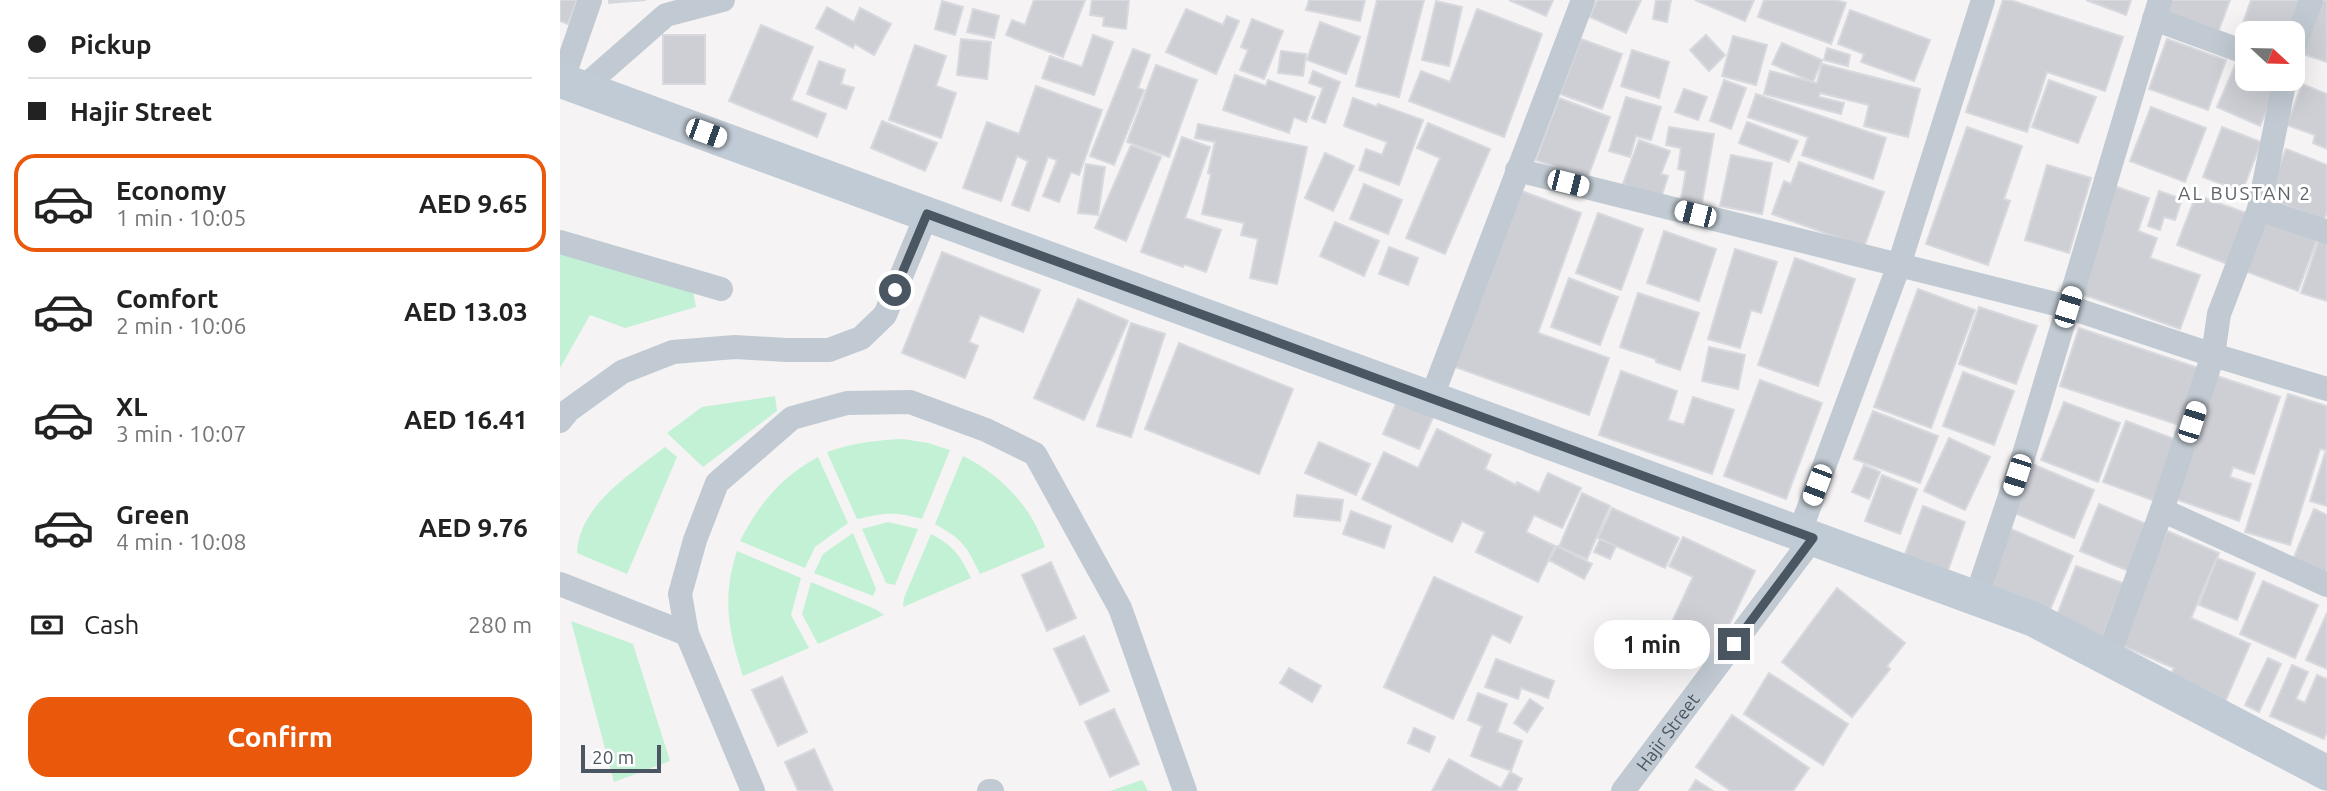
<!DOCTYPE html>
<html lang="en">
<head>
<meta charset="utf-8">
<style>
  body { margin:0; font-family:Ubuntu,sans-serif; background:#f6f6f6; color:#222; height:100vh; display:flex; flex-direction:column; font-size:26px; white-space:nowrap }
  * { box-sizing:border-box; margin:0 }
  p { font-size:23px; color:#767676 }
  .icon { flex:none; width:38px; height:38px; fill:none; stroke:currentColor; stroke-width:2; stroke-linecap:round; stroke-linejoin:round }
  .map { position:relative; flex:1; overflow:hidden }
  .side { display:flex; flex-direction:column; background:#fff; width:560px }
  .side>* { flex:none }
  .banner { display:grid; align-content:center; height:154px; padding:0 28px; background:#fff }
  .needle { width:46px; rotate:112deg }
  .controls { position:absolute; left:1675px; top:21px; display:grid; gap:14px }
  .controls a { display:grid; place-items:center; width:70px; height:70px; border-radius:14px; background:#fff; box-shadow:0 7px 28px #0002; font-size:35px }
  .scale { position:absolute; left:21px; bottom:18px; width:80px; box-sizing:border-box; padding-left:7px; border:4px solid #4a5661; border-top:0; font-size:19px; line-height:24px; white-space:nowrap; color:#4a5661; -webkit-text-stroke:5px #fff; paint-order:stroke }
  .end { position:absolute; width:32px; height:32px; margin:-16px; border:9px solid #4a5661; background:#fff; box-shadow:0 0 0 4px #fff }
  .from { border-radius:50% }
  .bubble { position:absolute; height:49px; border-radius:21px; background:#fff; box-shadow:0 7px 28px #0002; font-size:23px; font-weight:600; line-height:49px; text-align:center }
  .car { position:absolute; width:21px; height:42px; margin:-21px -10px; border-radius:9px; box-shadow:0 0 5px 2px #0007; background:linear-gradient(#fff 24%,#345 0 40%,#fff 0 76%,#345 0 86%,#fff 0) }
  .banner b { display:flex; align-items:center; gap:24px; height:66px; font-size:26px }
  .banner b+b { border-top:2px solid #e0e0e0 }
  .banner i { width:18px; height:18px; background:#222 }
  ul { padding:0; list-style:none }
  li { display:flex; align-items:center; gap:21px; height:98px; margin:0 14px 10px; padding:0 14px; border:4px solid transparent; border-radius:21px }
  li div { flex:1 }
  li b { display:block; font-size:26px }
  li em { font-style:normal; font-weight:600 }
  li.current { border-color:#ea580c }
  li>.icon { width:63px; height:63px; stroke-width:1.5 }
  .pay { display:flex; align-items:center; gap:18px; height:77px; padding:0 28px; font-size:26px }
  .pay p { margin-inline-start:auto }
  .cta { display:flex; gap:14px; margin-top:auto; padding:14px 28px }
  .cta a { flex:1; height:80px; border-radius:21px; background:#ea580c; color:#fff; font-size:28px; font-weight:600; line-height:80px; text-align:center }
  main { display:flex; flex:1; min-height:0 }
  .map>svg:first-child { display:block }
</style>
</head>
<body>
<main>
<section class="side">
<div class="banner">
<b><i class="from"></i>Pickup</b>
<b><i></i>Hajir Street</b>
</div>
<ul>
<li class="current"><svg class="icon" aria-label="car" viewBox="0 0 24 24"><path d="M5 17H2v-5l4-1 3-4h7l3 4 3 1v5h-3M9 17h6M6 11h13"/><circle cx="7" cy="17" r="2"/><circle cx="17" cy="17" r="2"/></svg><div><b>Economy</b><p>1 min · 10:05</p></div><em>AED 9.65</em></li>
<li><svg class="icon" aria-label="car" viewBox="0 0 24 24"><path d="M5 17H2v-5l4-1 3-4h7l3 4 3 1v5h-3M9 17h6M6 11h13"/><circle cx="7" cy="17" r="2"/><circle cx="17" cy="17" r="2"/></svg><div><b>Comfort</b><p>2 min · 10:06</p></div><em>AED 13.03</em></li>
<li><svg class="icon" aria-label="car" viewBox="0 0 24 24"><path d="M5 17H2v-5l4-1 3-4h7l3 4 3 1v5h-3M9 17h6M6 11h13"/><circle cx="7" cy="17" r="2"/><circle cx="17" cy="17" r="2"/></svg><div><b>XL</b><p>3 min · 10:07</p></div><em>AED 16.41</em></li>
<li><svg class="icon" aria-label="car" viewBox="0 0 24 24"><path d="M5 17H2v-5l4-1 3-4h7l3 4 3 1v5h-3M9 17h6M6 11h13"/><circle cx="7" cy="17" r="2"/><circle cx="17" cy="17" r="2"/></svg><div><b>Green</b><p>4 min · 10:08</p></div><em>AED 9.76</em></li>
</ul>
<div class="pay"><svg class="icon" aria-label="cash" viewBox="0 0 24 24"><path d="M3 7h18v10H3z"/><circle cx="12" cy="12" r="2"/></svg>Cash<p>280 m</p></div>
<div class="cta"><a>Confirm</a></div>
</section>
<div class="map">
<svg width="1767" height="791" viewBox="0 0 1767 791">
  <rect width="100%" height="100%" fill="#f5f3f3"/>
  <path fill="#c3f1d5" d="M0,250L132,285L136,307L65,328L30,315L0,368Z
    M215,396L217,411L143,467L107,433L142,407Z
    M343,439L368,443L390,450L362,519C334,511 325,513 297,519L267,452C293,443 316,440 343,439Z
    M105,447L117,457L67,574L17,553C19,505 71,474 105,447Z
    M403,456C440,474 472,507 485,547L420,574C407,546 402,539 375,524Z
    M258,457L288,523L255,547L245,568L180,541C199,504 221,477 258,457Z
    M328,522L358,529L335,585L326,583L302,529Z
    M293,533L316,589L313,596L254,573L263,554Z
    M371,534C394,546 400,555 411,578L343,607L344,598Z
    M177,551L241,578L231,615L249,648L183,676C168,631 162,597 177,551Z
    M251,582L315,609L324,615L258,644L242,614Z
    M11,621L73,644L110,761L54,782Z
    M582,780L588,791H550Z"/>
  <path fill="#cdcfd5" stroke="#d7d9de" stroke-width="2" d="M0,0H17L8,24L0,21Z
    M49,0H86L49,3Z
    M474,0H525L503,57L446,35L452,20L465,25Z
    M532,0H569L566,29L543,26L544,17L530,15Z
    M749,0H805L800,21L746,10Z
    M817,0H864L839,97L796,86Z
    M949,0H993L986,16Z
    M1037,0H1081L1066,33L1030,17Z
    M1096,0H1111L1107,22L1093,19Z
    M1135,0H1194L1185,21Z
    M1204,0H1276L1286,3L1271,44L1198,17Z
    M1443,0H1450L1563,37L1545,91L1487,72L1467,132L1406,112Z
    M1526,0H1571L1566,15Z
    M1606,0H1670L1657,35L1600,14Z
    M1691,0H1741L1730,33H1687V40L1678,37Z
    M1762,0H1767V62L1743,54Z
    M382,1L403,7L395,35L375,29Z
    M876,1L902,7L889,66L862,60Z
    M267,7L294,22L300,8L331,24L314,55L295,44L293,48L256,28Z
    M413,9L439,16L434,38L407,32Z
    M626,9L663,25L667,16L679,21L656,74L606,52Z
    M917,9L982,34L944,137L849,101L861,71L890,82Z
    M1290,10L1370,40L1354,81L1301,62L1304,54L1278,44Z
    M692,19L723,31L704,79L680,70L688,50L681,47Z
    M760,22L800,37L786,74L747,60Z
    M201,25L253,47L231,100L266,114L257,137L169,101Z
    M103,35H145V84H103Z
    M533,35L553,42L534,95L482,78L490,56L522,67Z
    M1146,35L1165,55L1149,71L1130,50Z
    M1173,36L1207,45L1196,85L1162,76Z
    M401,39L431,42L427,79L397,75Z
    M1021,39L1062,54L1042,109L1000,94Z
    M1607,39L1666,60L1648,110L1589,89Z
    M1222,43L1262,60L1253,82L1212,64Z
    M355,45L386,56L376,86L396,93L381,138L329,120Z
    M1267,48L1290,55L1288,66L1264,60Z
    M573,49L590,55L578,88L584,90L554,165L530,156Z
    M1072,50L1109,62L1099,98L1061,86Z
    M721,51L746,54L743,76L718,73Z
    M1680,54L1687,57V79H1721L1700,126L1657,107Z
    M259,61L285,70L281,84L294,88L286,109L247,94Z
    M1262,64L1360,89L1348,137L1304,126L1309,105L1260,93L1259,97L1284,103L1281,114L1204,94L1210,71L1257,83Z
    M596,65L637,80L609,157L567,142Z
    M753,71L780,82L765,123L752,118L763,88L749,83Z
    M675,75L706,86L708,80L755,97L746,122L734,117L729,133L663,110Z
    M1164,80L1186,88L1171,129L1150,121Z
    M1489,80L1536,97L1518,143L1472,127Z
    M1742,84L1767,94V149L1753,143L1755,135L1727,125Z
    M476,86L542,110L519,175L511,172L499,202L483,196L497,160L488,157L469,211L452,205L468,161L457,156L441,201L403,188L427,122L459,134Z
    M1124,89L1147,97L1138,120L1115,112Z
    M1196,94L1326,138L1313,179L1242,155L1248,137L1188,117Z
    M1066,97L1101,107L1091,140L1076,136L1070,157L1049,151Z
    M793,98L817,107L818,104L863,120L839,185L799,170L806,149L822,155L827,142L784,126Z
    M999,98L1050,117L1027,179L976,160Z
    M1591,107L1646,128L1625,182L1570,161Z
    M322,121L377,143L365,171L311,148Z
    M1187,122L1238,141L1229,162L1179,143Z
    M868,123L930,149L885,254L846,238L880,158L857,148Z
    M638,124L747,147L717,284L690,278L698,239L681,235L684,223L642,214L651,174L648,173L655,142L635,138Z
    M1109,127L1154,134L1142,202L1121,199L1126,171L1118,169L1121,148L1106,145Z
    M1407,127L1462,146L1444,199L1450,201L1428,265L1366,244Z
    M1662,127L1701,142L1682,192L1643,177Z
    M622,137L650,147L625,218L661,230L646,272L624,264L623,267L581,252Z
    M1079,140L1110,151L1101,174L1108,176L1101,198L1063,184Z
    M571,145L601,157L566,241L535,228Z
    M1726,149L1767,165V212L1764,220L1707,198Z
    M765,153L794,166L773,211L745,198Z
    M1171,155L1212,163L1202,214L1160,206Z
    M1239,162L1324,192L1304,247L1212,214L1224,181L1231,184Z
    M526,164L545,167L538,215L518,213Z
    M1487,165L1531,178L1509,253L1465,240Z
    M804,184L842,200L828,234L790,219Z
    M1554,186L1589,198L1578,231L1597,238L1590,258L1640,275L1620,329L1516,292Z
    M959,190L1021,213L978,333L1049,358L1029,415L895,367Z
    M1599,191L1622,199L1615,220L1604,217L1600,230L1588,226Z
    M1636,195L1689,214L1670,265L1617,245Z
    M1038,213L1083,229L1061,290L1016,273Z
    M1703,220L1757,239L1738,291L1685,271Z
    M775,222L819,241L804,276L760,256Z
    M1104,231L1156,249L1139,301L1087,283Z
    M1759,239L1767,241V301L1741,293Z
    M829,247L858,258L848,285L819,274Z
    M1175,249L1217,262L1201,313L1191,310L1180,348L1148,339Z
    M382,252L480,290L463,332L420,315L409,342L418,346L405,378L342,353Z
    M1235,258L1295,279L1258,386L1198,365Z
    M1009,278L1058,297L1040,345L991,327Z
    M1358,289L1415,310L1371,428L1314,407Z
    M1078,293L1139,313L1120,370L1096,362V359L1060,347Z
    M518,299L568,321L524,420L474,398Z
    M1419,307L1477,326L1456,384L1399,364Z
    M571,323L605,334L571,437L537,426Z
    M1519,328L1638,368L1619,425L1500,386Z
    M619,343L733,389L699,474L585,429Z
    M1149,347L1185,355L1178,389L1142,381Z
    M1061,371L1117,391L1108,420L1124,425L1133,397L1174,410L1152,474L1039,435Z
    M1403,372L1454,391L1434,445L1383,426Z
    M1657,376L1720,397L1694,474L1673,467L1670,477L1691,484L1679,521L1615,499Z
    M1200,380L1262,403L1226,499L1164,476Z
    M841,392L877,408L859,449L823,434Z
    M1728,394L1767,406V506L1750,501L1766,450L1760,449L1730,545L1685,532Z
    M1504,402L1560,423L1538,482L1481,460Z
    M1313,411L1378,436L1360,483L1294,459Z
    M1566,421L1617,440L1595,501L1543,482Z
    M877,429L931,455L925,469L956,485L957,482L979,493L988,473L1021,488L1002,528L974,515L966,532L995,546L978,582L916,552L925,532L902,521L892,542L802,499L824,452L858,468Z
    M1389,438L1430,457L1405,510L1364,491Z
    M759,442L810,464L796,495L745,473Z
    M1472,464L1534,490L1514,538L1452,512Z
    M1304,465L1320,472L1309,499L1292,492Z
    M1322,475L1357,489L1340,534L1305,521Z
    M1022,493L1050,506L1027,559L999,547Z
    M737,495L783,500L780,521L734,516Z
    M1539,504L1591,526L1571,572L1520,551Z
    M1363,506L1405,522L1387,573L1344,557Z
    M1052,508L1119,538L1105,568L1038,538Z
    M1754,509L1767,515V577L1732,562Z
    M791,511L831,526L824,548L783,534Z
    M1451,529L1513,556L1489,612L1427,586Z
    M1607,531L1659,553L1631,618L1690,644L1665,702L1609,679L1614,668L1559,644Z
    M1123,537L1195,571L1153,659L1105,637L1133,577L1109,566Z
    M1040,539L1056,546L1050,559L1034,552Z
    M997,546L1032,564L1024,579L989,560Z
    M1657,558L1695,573L1677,620L1639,605Z
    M491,562L516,618L487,631L462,575Z
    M1516,566L1563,583L1541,641L1494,623Z
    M874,577L962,617L950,643L932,634L893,719L824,687Z
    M1703,581L1758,605L1735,658L1680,634Z
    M1277,588L1345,643L1327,666L1330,669L1292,717L1222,662Z
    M1767,613V669L1746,660Z
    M524,636L549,691L520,705L494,649Z
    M1708,658L1721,664L1699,712L1685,705Z
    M936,659L994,681L988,698L961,688L958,699L925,687Z
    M1732,665L1748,672L1736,699L1745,703L1757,675L1767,679V732L1764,739L1710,716Z
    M729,668L761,686L752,702L720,683Z
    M1209,673L1288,724L1263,765L1184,714Z
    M222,677L247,732L218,746L192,690Z
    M918,693L947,704L937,732L962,741L951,771L911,756L922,726L908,720Z
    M970,699L983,708L967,732L954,723Z
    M554,709L579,764L550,777L525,722Z
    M1172,715L1249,768L1233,791H1171L1136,767Z
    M854,728L875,737L869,752L848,743Z
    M254,749L273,791H238L225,762Z
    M889,759L941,788L950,772L962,779L956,791H872Z
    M1136,780L1153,791H1129Z"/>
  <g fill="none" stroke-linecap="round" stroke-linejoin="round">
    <g stroke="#c1cad2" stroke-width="24">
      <path d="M1594,19L1687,53"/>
      <path d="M1732,53L1751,0"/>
      <path d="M2,81L30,0"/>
      <path d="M24,87L106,15L163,0"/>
      <path d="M957,170L1508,307L1653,355L1767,389"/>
      <path d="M1699,209L1767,232"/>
      <path d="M0,242L161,289"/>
      <path d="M871,399L1023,0"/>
      <path d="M0,421L9,410L62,372L113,352L175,347L226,350H269L301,338L325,315L367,214"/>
      <path d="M1602,510L1767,585"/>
      <path d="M1239,534L1339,265L1423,0"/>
      <path d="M0,584L127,634"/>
      <path d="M1416,598L1465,451L1600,0"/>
      <path d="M1547,659L1602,510L1653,355L1659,314L1699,209L1725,79"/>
      <path d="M193,791L127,634L120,594L135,540L157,483L232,418L287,403L350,402L426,430L475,454L560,608L625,791"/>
      <path d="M429,791H432"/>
      <path id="s1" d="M1063,791L1253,538"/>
    </g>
    <path stroke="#c1cbd6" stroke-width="35" d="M0,80L1473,619L1767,773"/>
  </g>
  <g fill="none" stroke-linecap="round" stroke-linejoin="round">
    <path stroke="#4a5661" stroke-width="9" d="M335,290L367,214L1253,538L1174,644"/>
  </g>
  <g text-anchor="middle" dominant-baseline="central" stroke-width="6" stroke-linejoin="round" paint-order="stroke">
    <g font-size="18" fill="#4a5661" stroke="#fff">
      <text stroke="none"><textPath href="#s1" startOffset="74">Hajir Street</textPath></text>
    </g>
    <g font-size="19" letter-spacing="2" fill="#5f6368" stroke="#fff">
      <text x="1685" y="193">AL BUSTAN 2</text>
    </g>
  </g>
</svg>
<div class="controls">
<a><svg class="needle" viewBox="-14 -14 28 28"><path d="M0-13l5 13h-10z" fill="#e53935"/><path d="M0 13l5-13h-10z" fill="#767676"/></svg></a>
</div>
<div class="scale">20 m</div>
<i class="end from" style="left:335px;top:290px"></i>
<i class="end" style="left:1174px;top:644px"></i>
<div class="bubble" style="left:1034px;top:620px;width:116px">1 min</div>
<i class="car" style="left:146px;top:133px;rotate:110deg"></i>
<i class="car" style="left:1008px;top:183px;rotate:104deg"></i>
<i class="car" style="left:1135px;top:214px;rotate:284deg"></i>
<i class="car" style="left:1508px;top:307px;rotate:17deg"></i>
<i class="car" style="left:1632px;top:422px;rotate:18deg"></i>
<i class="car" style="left:1457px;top:475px;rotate:198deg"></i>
<i class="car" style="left:1257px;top:485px;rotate:201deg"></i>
</div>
</main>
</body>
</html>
